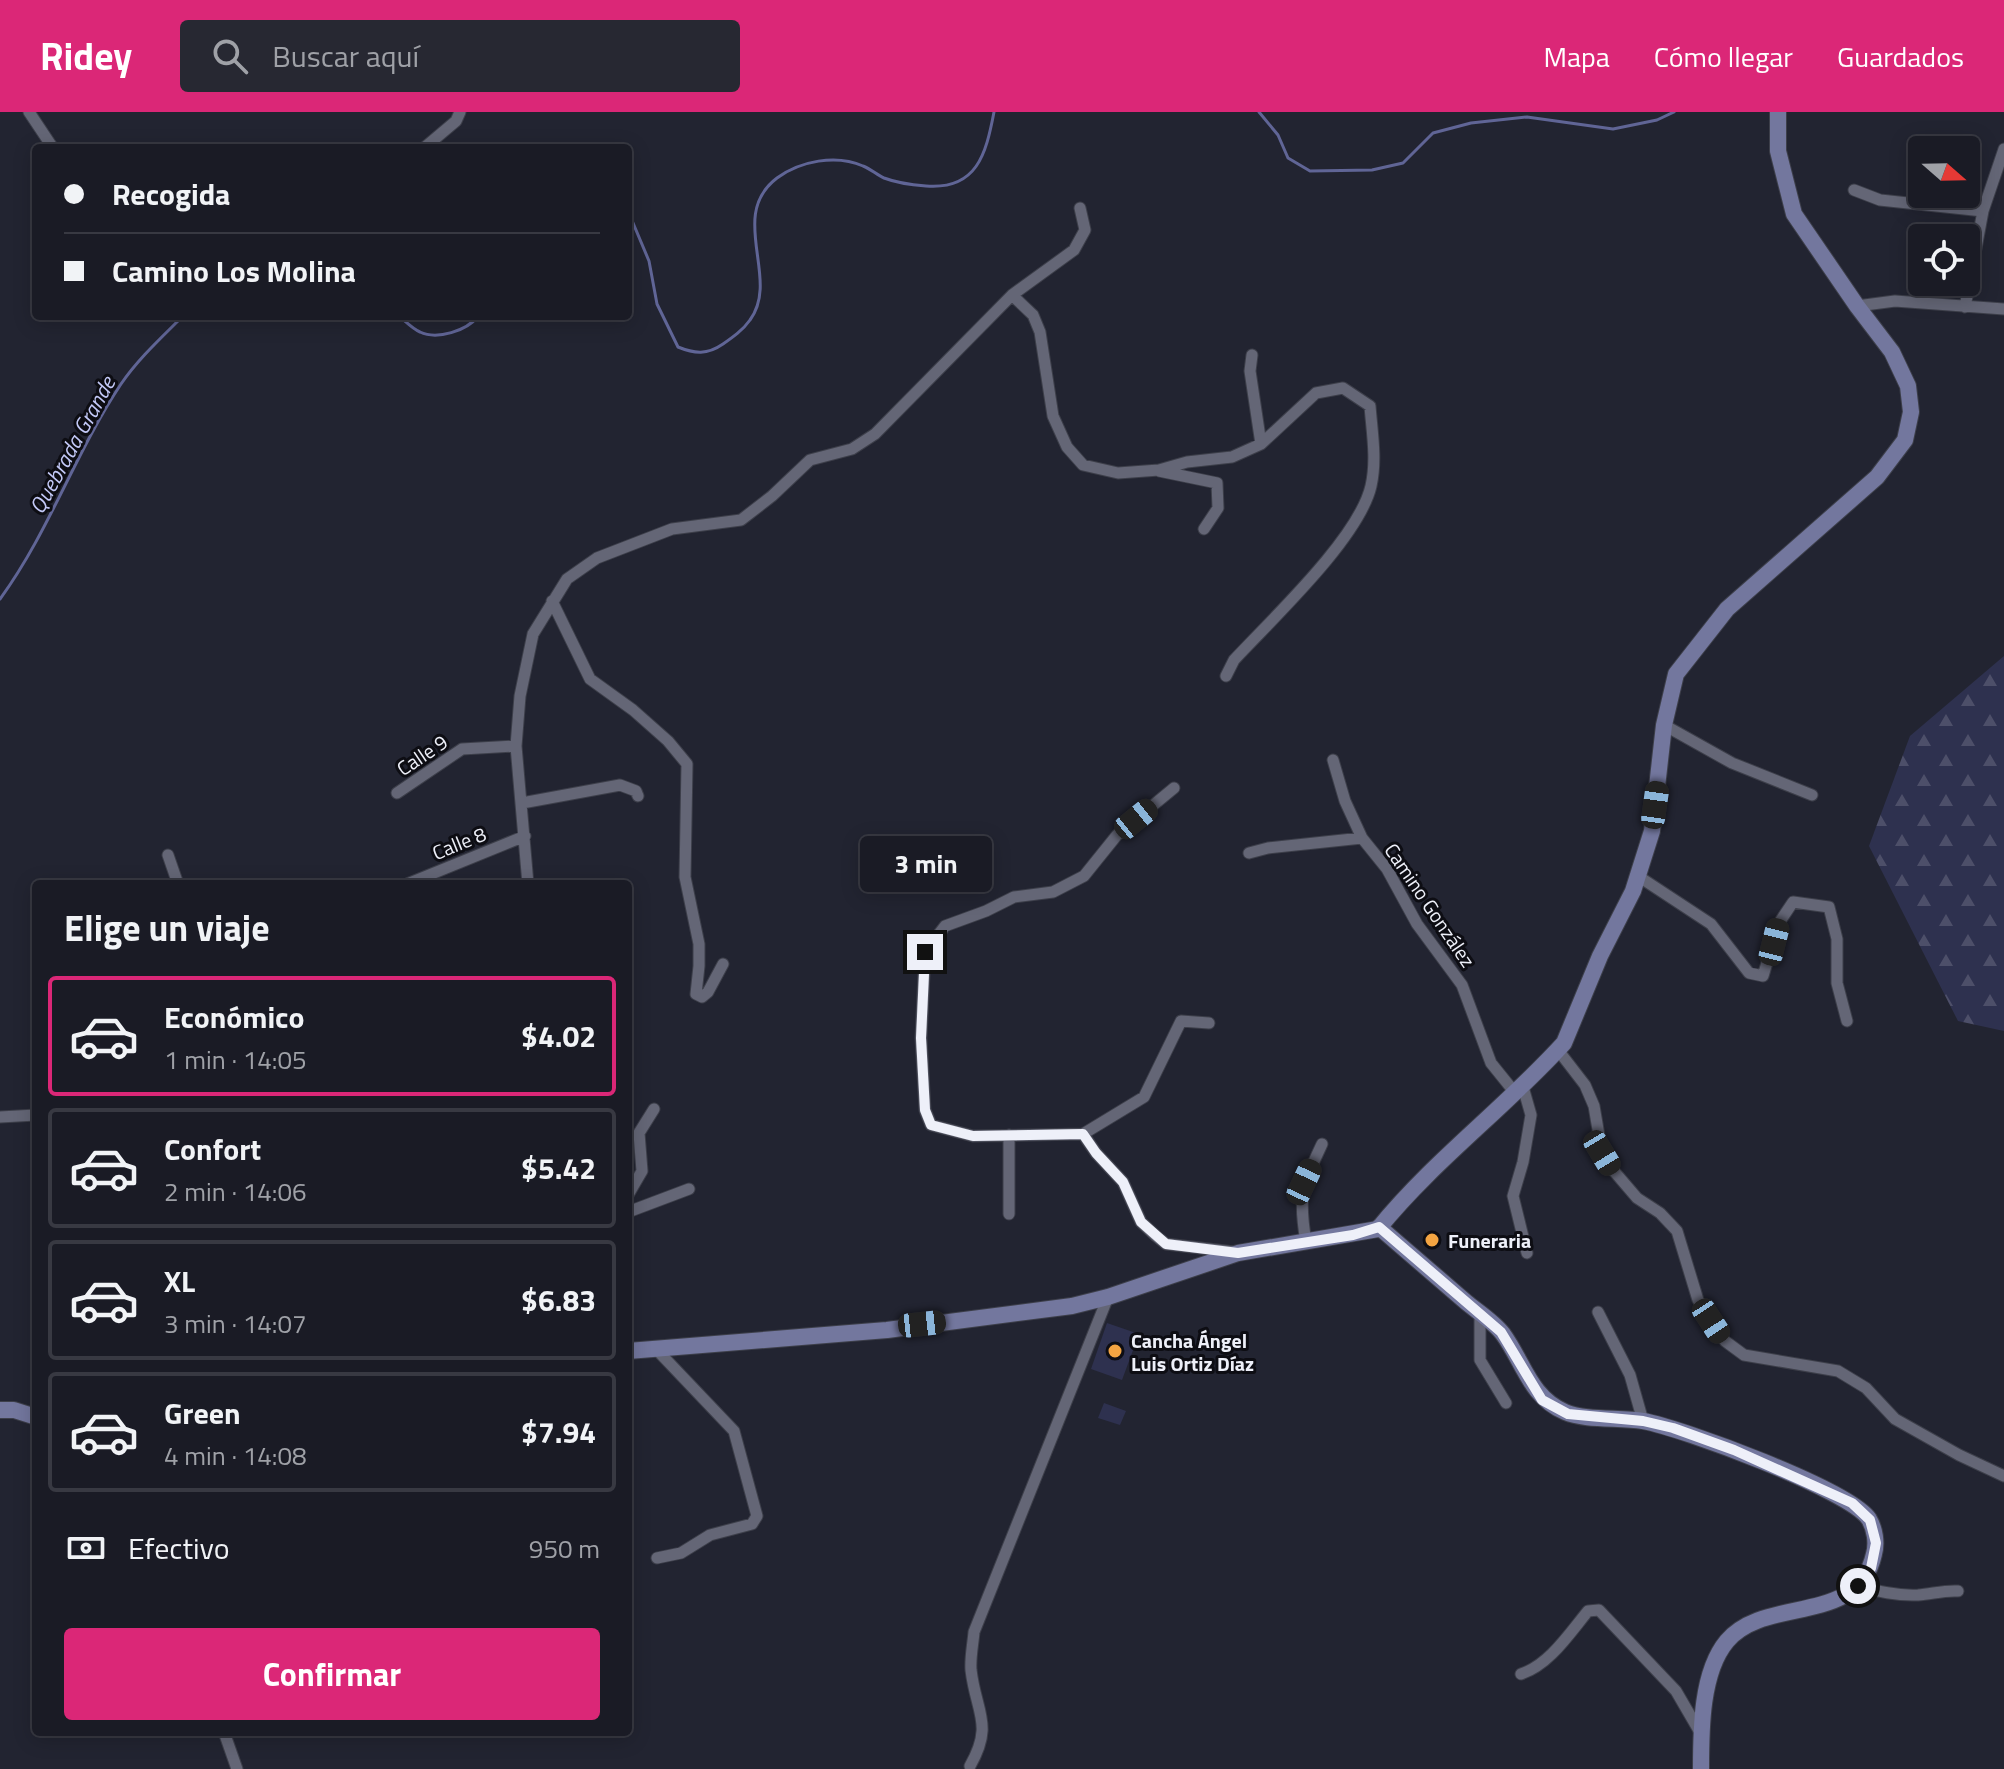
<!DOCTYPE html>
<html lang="es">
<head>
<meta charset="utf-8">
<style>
  body { margin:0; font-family:"Titillium Web",sans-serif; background:#272832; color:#f1f3f6; height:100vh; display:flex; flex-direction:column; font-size:30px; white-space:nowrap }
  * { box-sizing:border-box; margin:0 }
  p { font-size:26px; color:#9fa1a7 }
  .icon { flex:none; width:44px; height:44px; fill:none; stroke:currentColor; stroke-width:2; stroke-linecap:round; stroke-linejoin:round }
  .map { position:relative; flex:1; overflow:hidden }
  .panel { position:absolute; left:32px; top:768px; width:600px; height:856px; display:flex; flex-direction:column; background:#1a1b25; border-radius:8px; box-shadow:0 4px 20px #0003,0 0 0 2px #383942 }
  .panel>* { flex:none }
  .hud { position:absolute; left:32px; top:32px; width:600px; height:176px; border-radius:8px; box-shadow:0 4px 20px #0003,0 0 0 2px #383942; display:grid; align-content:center; height:176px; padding:0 32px; background:#1a1b25 }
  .needle { width:52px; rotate:110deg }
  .tools { position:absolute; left:1908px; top:24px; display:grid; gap:16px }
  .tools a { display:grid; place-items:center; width:72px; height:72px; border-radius:8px; background:#1a1b25; box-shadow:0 4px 20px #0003,0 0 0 2px #383942; font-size:40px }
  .end { position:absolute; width:36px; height:36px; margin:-18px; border:10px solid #eef0f9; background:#111; box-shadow:0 0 0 4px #111 }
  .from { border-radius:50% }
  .bubble { position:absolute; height:56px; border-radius:8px; background:#1a1b25; box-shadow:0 4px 20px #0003,0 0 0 2px #383942; font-size:26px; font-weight:700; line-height:56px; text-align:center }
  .car { position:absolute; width:24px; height:48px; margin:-24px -12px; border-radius:10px; box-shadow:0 0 6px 2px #0007; background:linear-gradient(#222 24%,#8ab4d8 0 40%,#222 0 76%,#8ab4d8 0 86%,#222 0) }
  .hud b { display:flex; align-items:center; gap:28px; height:76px; font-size:30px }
  .hud b+b { border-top:2px solid #383942 }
  .hud i { width:20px; height:20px; background:#f1f3f6 }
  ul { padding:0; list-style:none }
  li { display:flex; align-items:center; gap:24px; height:120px; margin:0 16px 12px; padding:0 16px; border:4px solid #383942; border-radius:8px }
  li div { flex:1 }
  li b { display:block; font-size:30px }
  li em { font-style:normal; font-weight:700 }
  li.on { border-color:#db2777 }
  li>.icon { width:72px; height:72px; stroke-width:1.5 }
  h2 { padding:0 32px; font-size:36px; line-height:96px }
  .pay { display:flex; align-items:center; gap:20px; height:88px; padding:0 32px; font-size:30px }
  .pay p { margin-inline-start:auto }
  .cta { display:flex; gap:16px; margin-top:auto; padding:16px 32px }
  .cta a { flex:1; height:92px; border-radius:8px; background:#db2777; color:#fff; font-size:32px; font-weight:700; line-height:92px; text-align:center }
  header { display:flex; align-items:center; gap:48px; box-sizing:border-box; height:112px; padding:0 40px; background:#db2777; color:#fff }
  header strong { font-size:38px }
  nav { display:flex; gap:44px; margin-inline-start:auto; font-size:28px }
  .search { width:560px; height:72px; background:#272832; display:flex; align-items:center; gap:20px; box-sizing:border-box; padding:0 28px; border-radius:8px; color:#9fa1a7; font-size:30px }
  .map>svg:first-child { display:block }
</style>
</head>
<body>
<header>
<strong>Ridey</strong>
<div class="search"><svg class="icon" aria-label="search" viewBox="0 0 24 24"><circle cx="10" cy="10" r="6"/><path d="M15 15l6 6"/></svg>Buscar aquí</div>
<nav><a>Mapa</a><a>Cómo llegar</a><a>Guardados</a></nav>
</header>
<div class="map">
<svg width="2004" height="1657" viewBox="0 0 2004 1657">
  <defs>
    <pattern id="forest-firs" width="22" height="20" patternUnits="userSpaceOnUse" patternTransform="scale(2)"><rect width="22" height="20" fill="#2e314f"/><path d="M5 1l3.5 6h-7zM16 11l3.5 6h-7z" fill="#4d4f69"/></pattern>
  </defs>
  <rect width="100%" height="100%" fill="#222431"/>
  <path fill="#2e314f" d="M1107,1211L1139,1222L1122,1268L1091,1257Z
    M1104,1291L1126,1299L1120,1313L1098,1306Z"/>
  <path fill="url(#forest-firs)" d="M2004,544V919L1958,909L1869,734L1910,624Z"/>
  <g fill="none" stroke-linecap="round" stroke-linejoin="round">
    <path stroke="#606596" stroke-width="3" d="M1259,0L1278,23L1288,46L1310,59L1372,58L1403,51L1433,21L1471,11L1527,5L1613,17L1657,8L1674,0
      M628,99L649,149L657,192L678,235C695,242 707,243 723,232C733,225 743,218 750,208C781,166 727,104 777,66C800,49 836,42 863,54C871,57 877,63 884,66C897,71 913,73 926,74C977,78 986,42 994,0
      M399,204C405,209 413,217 420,220C437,228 467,219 478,204
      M0,487C49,420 75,341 121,272C138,247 161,226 183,204"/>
    <defs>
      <path id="street" d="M29,0L53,36
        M424,36L456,9L460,0
        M1854,78L1880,88L1983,99
        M1012,183L1033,203L1040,220L1053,304L1067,335L1083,353L1118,361L1159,358L1187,350L1232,345L1261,332L1316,281L1343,276L1370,294C1372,320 1377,348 1371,374C1359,426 1272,507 1234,548L1226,564
        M1857,194L1895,189L2004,197
        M1965,195L1983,99L2004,37
        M1252,243L1250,259L1261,332
        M1159,359L1217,371L1218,396L1204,417
        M552,489L590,567L633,598L668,629L687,652L685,765L699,832V854L696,882L702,885L708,880L723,852
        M1664,613L1732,651L1812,683
        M1333,648L1345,689L1362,726
        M1174,676L1117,723L1084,764L1053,780L1014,785L986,799L945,814L925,840L921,926L925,998L931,1013L973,1024L1083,1022L1096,1041L1123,1070L1141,1110L1156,1124L1166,1132L1234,1140
        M397,681L462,637L516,634
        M522,691L620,673L636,679L638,684
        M1249,741L1268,736L1362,726L1387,757L1417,812L1462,873L1491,951L1516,982
        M168,743L178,772
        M1638,764L1711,812L1749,861L1763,864L1779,811L1793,790L1829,795L1837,827V871L1847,909
        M407,772L525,724
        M528,772L516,634L520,584L533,522L567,467L597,446L672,417L741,408L772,384L810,348L852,337L875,322L1012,183L1074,138L1085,118L1080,96
        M1558,938L1585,973L1594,994L1602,1041L1613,1058L1637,1086L1660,1101L1677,1119L1698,1188L1725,1229L1744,1243L1838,1259L1866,1276L1895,1307L1959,1343L2004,1364
        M1523,975L1531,1003L1523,1050L1513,1084L1527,1141
        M0,1005L36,1003
        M1083,1022L1144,985L1181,909L1209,911
        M628,1083L642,1059L639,1021L654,997
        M628,1100L689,1077
        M1009,1102V1023
        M1306,1130C1298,1083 1302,1075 1322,1032
        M1598,1200L1630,1263L1643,1309
        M1480,1202V1248L1506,1291
        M656,1237L734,1319L757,1404L752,1412L710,1423L681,1441L657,1446
        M1858,1474C1877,1479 1897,1484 1918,1483C1932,1482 1944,1478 1958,1479
        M1521,1562C1549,1553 1569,1522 1588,1499L1599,1498L1676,1579L1701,1622
        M224,1620L237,1657
        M970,1654C994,1612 976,1601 971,1558C970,1546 973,1532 974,1520L1108,1185"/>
      <path id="secondary" d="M1379,1115C1408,1140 1437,1165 1466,1190C1478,1200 1494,1210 1503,1222C1524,1251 1530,1285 1565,1300C1586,1309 1620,1305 1643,1309C1682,1316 1850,1378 1869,1407C1875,1417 1877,1431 1874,1442C1858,1515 1766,1483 1727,1529C1701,1560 1701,1618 1701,1657
        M628,1239L887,1218L1072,1194L1108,1185L1238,1141L1378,1117C1433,1049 1505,996 1564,931L1600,844L1633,779L1652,719L1664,613L1676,562L1727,497L1877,365L1905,328L1911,300L1908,274L1892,240L1857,194L1794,102L1778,39V0
        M0,1298H14L36,1305"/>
    </defs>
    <use href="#street" stroke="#3d3f4a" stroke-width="13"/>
    <use href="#secondary" stroke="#3d3f4a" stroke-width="18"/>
    <use href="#street" stroke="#646676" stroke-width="11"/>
    <use href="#secondary" stroke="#73779e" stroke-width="16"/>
  </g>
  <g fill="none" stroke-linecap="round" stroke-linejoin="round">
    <path stroke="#eef0f9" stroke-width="10" d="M925,840L921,926L925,998L931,1013L973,1024L1083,1022L1096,1041L1123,1070L1141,1110L1166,1132L1238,1141L1353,1123L1379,1115L1501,1220L1542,1288L1568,1302L1643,1309L1673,1316L1734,1338L1852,1391L1870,1408L1876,1431L1871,1456L1858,1474"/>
  </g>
  <g fill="#f3a442" stroke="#0d0d13" stroke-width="3">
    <circle cx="1432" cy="1128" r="8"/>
    <circle cx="1115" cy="1239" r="8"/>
  </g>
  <g text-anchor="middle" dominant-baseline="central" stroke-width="6" stroke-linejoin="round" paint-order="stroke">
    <g font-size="20" fill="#eef0f9" stroke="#0d0d13">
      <text transform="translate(422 643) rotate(-34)">Calle 9</text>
      <text transform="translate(459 731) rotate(-22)">Calle 8</text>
      <text transform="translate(1430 793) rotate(56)">Camino González</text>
    </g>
    <g font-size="20" font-weight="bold" fill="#eef0f9" stroke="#0d0d13" text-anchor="start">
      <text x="1448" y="1128">Funeraria</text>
      <text x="1131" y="1228">Cancha Ángel<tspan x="1131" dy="23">Luis Ortiz Díaz</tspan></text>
    </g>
    <g font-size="22" font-style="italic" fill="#c3c9f7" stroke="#0d0d13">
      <text transform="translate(72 333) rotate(-61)">Quebrada Grande</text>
    </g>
  </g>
</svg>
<div class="tools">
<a><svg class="needle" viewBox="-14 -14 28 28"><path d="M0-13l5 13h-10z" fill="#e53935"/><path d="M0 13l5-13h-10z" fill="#9fa1a7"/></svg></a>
<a><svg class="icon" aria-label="locate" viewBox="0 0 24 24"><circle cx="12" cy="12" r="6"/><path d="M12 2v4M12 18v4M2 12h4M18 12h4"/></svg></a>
</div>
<i class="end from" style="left:1858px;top:1474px"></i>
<i class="end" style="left:925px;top:840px"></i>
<div class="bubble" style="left:860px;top:724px;width:132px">3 min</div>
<i class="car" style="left:1655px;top:693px;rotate:8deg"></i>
<i class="car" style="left:1136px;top:707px;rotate:51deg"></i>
<i class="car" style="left:1774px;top:830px;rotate:14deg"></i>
<i class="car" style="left:1602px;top:1041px;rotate:149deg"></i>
<i class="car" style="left:1304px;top:1070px;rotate:25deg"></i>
<i class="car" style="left:1711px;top:1209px;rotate:147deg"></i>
<i class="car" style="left:922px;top:1212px;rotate:84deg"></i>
<div class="hud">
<b><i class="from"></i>Recogida</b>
<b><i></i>Camino Los Molina</b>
</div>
<section class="panel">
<h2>Elige un viaje</h2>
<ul>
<li class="on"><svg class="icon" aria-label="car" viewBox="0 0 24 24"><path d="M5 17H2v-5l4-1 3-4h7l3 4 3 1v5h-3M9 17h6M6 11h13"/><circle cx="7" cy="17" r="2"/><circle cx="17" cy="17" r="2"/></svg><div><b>Económico</b><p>1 min · 14:05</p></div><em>$4.02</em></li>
<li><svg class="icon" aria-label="car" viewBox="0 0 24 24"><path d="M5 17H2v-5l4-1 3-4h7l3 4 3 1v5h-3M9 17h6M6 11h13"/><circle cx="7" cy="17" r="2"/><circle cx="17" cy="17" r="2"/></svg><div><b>Confort</b><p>2 min · 14:06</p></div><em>$5.42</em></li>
<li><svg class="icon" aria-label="car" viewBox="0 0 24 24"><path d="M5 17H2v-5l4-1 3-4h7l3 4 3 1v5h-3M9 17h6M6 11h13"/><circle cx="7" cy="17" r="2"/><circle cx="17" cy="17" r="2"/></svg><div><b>XL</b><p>3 min · 14:07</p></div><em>$6.83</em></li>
<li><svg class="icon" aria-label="car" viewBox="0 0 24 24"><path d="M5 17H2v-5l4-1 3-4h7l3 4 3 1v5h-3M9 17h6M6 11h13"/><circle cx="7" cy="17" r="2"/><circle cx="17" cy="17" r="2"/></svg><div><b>Green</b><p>4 min · 14:08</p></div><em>$7.94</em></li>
</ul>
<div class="pay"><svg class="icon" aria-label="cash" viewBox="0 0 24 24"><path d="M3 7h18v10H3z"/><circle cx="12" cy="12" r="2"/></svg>Efectivo<p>950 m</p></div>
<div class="cta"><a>Confirmar</a></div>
</section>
</div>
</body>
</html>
